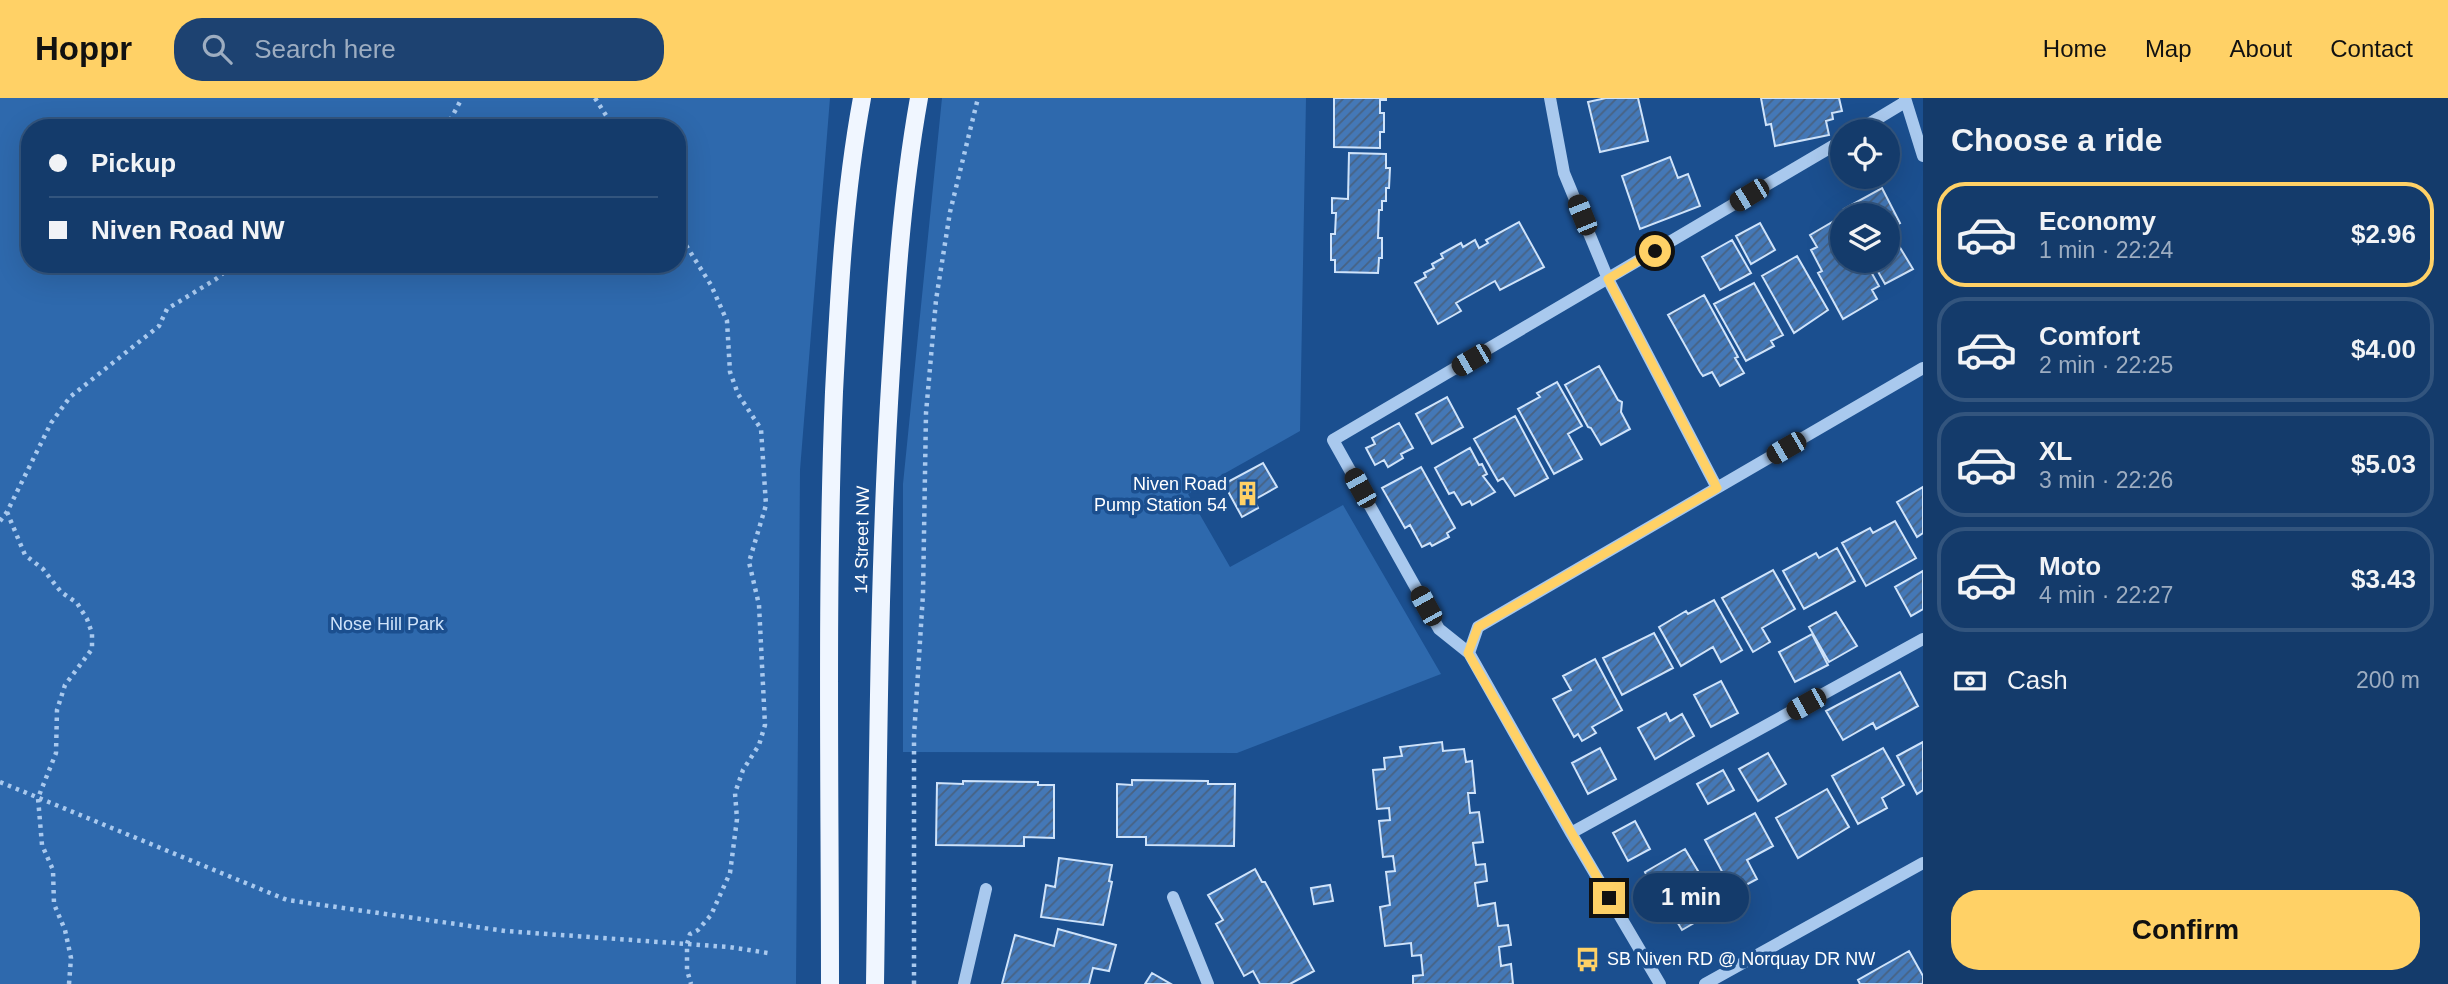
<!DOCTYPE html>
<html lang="en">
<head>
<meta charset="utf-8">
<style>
  body { margin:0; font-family:Arial,sans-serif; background:#1d4271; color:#f1f3f6; height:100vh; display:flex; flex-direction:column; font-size:26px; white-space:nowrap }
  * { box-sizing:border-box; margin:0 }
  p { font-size:23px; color:#9dadc1 }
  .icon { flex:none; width:38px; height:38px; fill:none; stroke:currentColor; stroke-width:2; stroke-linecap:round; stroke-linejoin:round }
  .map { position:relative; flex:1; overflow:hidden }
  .drawer { display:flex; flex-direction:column; background:#143b6b; width:525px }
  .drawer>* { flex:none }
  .banner { position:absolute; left:21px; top:21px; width:665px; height:154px; border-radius:28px; box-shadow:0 7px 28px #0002,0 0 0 2px #33557e; display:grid; align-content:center; height:154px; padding:0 28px; background:#143b6b }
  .controls { position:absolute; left:1830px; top:21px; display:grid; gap:14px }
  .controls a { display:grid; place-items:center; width:70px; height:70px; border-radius:50%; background:#143b6b; box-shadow:0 7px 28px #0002,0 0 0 2px #33557e; font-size:35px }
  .end { position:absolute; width:32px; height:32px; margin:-16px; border:9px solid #ffd166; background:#111; box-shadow:0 0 0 4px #111 }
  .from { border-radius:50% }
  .bubble { position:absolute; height:49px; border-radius:24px; background:#143b6b; box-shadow:0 7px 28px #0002,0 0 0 2px #33557e; font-size:23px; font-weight:800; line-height:49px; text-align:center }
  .car { position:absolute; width:21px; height:42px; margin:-21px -10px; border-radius:9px; box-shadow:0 0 5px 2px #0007; background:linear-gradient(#222 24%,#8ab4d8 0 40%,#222 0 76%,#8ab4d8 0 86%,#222 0) }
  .banner b { display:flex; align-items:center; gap:24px; height:66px; font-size:26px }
  .banner b+b { border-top:2px solid #33557e }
  .banner i { width:18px; height:18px; background:#f1f3f6 }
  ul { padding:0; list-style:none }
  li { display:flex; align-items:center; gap:21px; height:105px; margin:0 14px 10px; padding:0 14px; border:4px solid #33557e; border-radius:28px }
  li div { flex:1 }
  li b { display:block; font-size:26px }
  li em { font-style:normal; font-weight:800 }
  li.current { border-color:#ffd166 }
  li>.icon { width:63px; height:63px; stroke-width:1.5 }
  h2 { padding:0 28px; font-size:32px; line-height:84px }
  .pay { display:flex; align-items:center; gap:18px; height:77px; padding:0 28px; font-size:26px }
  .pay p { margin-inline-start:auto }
  .cta { display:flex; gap:14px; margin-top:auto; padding:14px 28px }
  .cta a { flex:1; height:80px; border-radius:28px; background:#ffd166; color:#111; font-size:28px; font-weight:800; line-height:80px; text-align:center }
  header { display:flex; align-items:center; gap:42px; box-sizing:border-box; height:98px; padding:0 35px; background:#ffd166; color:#111 }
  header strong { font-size:33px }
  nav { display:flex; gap:38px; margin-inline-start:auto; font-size:24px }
  .search { width:490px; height:63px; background:#1d4271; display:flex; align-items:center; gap:18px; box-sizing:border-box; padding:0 24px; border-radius:28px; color:#9dadc1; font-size:26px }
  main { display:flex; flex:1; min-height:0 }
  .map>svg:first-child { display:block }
</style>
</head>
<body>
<header>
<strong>Hoppr</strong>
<div class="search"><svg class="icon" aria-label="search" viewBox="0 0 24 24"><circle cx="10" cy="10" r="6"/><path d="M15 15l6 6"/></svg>Search here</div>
<nav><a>Home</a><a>Map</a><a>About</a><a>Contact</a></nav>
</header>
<main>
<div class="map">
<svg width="1923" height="886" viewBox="0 0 1923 886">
  <defs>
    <pattern id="building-hatch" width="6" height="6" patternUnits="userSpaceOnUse" patternTransform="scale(1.75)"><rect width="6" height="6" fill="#4478b7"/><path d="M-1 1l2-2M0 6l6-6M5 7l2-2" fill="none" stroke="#486282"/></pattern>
  </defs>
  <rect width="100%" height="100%" fill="#1b4f8f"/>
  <path fill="#2e69ad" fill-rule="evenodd" d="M0,0H830L800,372L796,886H0ZM30,30H677V166H30Z
    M942,0H1306L1300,333L1188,396L1230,469L1343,407L1441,576L1237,655L903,654V386Z"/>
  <path fill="url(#building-hatch)" stroke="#cfe3fa" stroke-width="2" d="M1334,0H1386V2H1380V15H1384V34H1380V50L1334,49Z
    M1606,0H1638L1648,43L1600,54L1588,4Z
    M1761,0H1839L1842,13L1832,15L1833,21L1826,23L1829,37L1775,48L1771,26L1766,27Z
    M1349,55L1386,56V70H1390L1389,90H1386V103H1382V112H1379L1378,140H1382V160H1379L1378,175L1335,174V162H1331V136H1335L1336,115H1332V100L1348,101Z
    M1670,59L1678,80L1688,76L1700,108L1640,131L1622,78Z
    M1882,90L1900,125L1888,132V117H1847L1844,111Z
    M1841,119L1843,163H1865L1879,188L1872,192L1877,201L1843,221L1818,175L1822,173L1811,152L1817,149L1810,137Z
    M1519,124L1544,169L1500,192L1495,183L1456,205L1461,213L1438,226L1415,185L1426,179L1424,175L1434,170L1432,166L1443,160L1441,156L1461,145L1463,149L1475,142L1479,150L1488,145L1486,142Z
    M1760,125L1775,152L1751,166L1736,138Z
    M1732,142L1751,175L1720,192L1702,159Z
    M1896,143L1913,171L1885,186L1872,163H1888V147Z
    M1797,158L1828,212L1794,235L1762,178Z
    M1754,185L1783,237L1771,243L1774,248L1746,263L1714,206Z
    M1704,197L1738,259L1735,260L1744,275L1720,288L1712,274L1703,278L1700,274L1668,217Z
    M1599,268L1618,302L1622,304L1621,314L1630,331L1601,347L1591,330L1588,329L1565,287Z
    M1557,284L1582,328L1568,336L1582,361L1554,376L1518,311L1540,299L1537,295Z
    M1447,299L1463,329L1432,346L1416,316Z
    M1515,318L1548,380L1515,398L1503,380L1498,383L1474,341Z
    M1399,325L1413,350L1401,356L1403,360L1388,369L1384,362L1375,367L1366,350L1375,346L1372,340Z
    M1470,350L1479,367L1482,366L1487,376L1483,378L1495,394L1472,407L1470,403L1462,407L1454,394L1449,396L1435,370Z
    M1263,365L1277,389L1254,402L1258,410L1242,419L1224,386Z
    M1421,369L1455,430L1447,435L1449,439L1432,448L1430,445L1422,449L1410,427L1405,430L1382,390Z
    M1923,389V435L1917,439L1897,404Z
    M1895,423L1916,460L1866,488L1842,445L1870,430L1873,435Z
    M1837,450L1855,483L1804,511L1783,473L1816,455L1819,460Z
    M1773,472L1795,511L1762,530L1770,544L1753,554L1722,500Z
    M1923,473V511L1911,518L1895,489Z
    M1714,502L1742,552L1721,564L1713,549L1681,568L1659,529L1686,513L1688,516Z
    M1836,514L1857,548L1829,564L1809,529Z
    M1654,535L1673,570L1622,597L1603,560Z
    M1812,536L1828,567L1795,584L1779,554Z
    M1595,561L1622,612L1592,629L1596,635L1582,643L1578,636L1574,639L1553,601L1571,592L1563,578Z
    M1900,574L1918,608L1876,631L1873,625L1843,642L1826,613Z
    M1721,583L1738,615L1711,629L1694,597Z
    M1666,615L1670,623L1682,616L1694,638L1655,661L1638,630Z
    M1442,644L1443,653L1464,651L1466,664L1472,663L1475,695H1468L1470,715L1479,714L1483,744L1473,745L1476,767L1485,766L1487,783L1475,785L1478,808L1495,805L1498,828L1508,827L1511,847L1499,849L1501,868L1511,866L1513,886H1413V878L1423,877L1421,857L1412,858L1411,845L1385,848L1380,809L1390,807L1386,774L1395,773L1393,758L1383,759L1379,723L1390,722L1389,710L1377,711L1373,672L1385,671L1384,660L1402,658L1400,649Z
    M1923,644V692L1917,696L1897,658Z
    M1600,650L1616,681L1588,696L1572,665Z
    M1883,650L1904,687L1882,700L1887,710L1858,726L1832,678Z
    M1768,655L1786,686L1758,703L1739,671Z
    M1723,672L1734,692L1708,706L1697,686Z
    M1132,682L1208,683V686H1235L1234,748L1146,747V739H1117V686L1132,687Z
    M963,683L1038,684V687H1054V740L1024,739V748L936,747L937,685L963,686Z
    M1827,691L1849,729L1798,760L1776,720Z
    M1755,715L1773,748L1747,762L1757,781L1733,794L1705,742Z
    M1635,723L1650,751L1628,763L1613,735Z
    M1685,751L1720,810L1682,832L1670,812L1668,814L1645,774Z
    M1059,760L1112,767L1109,783L1112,784L1103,827L1041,819L1046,787L1055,789Z
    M1255,771L1262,784H1265L1314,873L1290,886H1260L1253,873L1244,878L1216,826L1223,822L1208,797Z
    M1330,787L1333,803L1314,806L1311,790Z
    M1058,831L1116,847L1109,873L1093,870L1089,886H1002L1015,837L1054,848Z
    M1909,853L1923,878V886H1860L1858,882Z
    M1152,875L1171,886H1145Z"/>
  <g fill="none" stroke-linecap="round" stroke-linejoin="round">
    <path stroke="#a9c9ee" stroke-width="4.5" stroke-dasharray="3.5 5" stroke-linecap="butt" d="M595,0L614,30
      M446,30L462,0
      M677,133L711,187L727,223L730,274L738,296L761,331L766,407L749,464L759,507L765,627L759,647L743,672L735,695L737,721L730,775L711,817L698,832L690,836L687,846V872L691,886
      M7,414L25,457L43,471L61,494L77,505L87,521L92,535V551L65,587L57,612L56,655L38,700L42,747L53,772L54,806L65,832L71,860L69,886
      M0,423L7,414L51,325L70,299L159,228L167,211L216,181L234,166
      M0,684L287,802L505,833L729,849L768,855
      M914,886V638L923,496L926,315L936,202L950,114L978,0"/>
    <path stroke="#a9c9ee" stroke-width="12" d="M1550,0L1564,75L1608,181L1717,390
      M1905,0L1923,58
      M1857,33L1905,4
      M1469,555L1478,529L1923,270
      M1571,735L1923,541
      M1173,799L1208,886
      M964,886L986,791
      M1660,886L1571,735L1469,555L1439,531L1333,342L1843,42
      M1705,886L1923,765"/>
    <path stroke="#f0f6ff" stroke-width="18" d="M830,886C830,689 826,491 834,294C839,196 844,97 862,0
      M875,886C878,692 878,498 889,305C895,203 901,100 919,0"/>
  </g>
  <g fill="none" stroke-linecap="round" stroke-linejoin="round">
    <path stroke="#ffd166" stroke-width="9" d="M1609,800L1468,555L1478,529L1717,390L1608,181L1655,153"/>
  </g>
  <defs>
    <symbol id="building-bare" viewBox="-9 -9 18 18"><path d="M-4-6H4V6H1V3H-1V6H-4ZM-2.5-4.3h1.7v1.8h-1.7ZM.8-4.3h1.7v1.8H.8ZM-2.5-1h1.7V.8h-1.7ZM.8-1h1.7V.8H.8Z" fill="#ffd166" stroke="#1b4f8f" stroke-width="2.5" paint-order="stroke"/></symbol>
    <symbol id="bus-bare" viewBox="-9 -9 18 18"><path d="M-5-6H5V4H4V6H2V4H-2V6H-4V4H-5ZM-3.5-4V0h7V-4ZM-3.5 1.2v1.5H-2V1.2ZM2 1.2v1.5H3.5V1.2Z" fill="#ffd166" stroke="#1b4f8f" stroke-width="2.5" paint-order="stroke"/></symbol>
  </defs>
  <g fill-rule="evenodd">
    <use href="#building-bare" x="1230" y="378" width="35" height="35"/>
    <use href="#bus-bare" x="1570" y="844" width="35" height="35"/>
  </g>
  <g text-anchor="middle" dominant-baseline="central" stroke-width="7" stroke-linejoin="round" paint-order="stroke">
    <g font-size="18" fill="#fff" stroke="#1b4f8f" text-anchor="end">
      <text x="1227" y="386">Niven Road<tspan x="1227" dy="21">Pump Station 54</tspan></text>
      <text x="1607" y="861" text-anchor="start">SB Niven RD @ Norquay DR NW</text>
    </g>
    <g font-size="18" fill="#fff" stroke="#1b4f8f">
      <text transform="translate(862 442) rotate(-89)">14 Street NW</text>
    </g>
    <g font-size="18" fill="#cfe3fa" stroke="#1b4f8f">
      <text x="387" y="526">Nose Hill Park</text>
    </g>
  </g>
</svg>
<div class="controls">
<a><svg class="icon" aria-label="locate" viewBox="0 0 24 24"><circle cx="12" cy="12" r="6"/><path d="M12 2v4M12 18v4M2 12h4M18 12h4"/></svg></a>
<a><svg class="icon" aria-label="layers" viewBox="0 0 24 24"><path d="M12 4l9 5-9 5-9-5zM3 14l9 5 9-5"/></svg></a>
</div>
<i class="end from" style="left:1655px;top:153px"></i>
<i class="end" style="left:1609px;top:800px"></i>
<div class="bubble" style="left:1633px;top:775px;width:116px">1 min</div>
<i class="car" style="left:1749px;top:97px;rotate:239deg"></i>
<i class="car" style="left:1582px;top:117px;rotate:338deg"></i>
<i class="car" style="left:1471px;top:262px;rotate:240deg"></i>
<i class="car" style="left:1786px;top:350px;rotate:240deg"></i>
<i class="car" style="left:1360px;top:390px;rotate:331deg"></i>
<i class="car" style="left:1426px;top:508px;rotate:331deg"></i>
<i class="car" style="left:1806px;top:606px;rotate:241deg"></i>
<div class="banner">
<b><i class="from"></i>Pickup</b>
<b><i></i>Niven Road NW</b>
</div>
</div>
<section class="drawer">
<h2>Choose a ride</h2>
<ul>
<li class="current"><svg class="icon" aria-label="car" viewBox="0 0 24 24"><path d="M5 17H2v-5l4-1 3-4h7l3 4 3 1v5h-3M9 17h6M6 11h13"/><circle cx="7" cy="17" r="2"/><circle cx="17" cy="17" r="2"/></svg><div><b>Economy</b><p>1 min · 22:24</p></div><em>$2.96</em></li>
<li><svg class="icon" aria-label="car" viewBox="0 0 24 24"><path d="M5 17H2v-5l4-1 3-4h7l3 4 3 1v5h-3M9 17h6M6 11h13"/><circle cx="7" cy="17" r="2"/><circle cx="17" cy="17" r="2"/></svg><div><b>Comfort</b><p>2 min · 22:25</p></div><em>$4.00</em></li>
<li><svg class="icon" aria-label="car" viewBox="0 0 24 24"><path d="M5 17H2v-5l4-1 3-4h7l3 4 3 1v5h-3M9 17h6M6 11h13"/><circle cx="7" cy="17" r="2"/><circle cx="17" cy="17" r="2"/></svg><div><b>XL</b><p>3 min · 22:26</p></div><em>$5.03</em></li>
<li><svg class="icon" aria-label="car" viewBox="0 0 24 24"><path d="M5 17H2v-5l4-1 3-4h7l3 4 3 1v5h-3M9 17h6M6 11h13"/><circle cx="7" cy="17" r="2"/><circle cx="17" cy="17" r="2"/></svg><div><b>Moto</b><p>4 min · 22:27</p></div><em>$3.43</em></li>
</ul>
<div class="pay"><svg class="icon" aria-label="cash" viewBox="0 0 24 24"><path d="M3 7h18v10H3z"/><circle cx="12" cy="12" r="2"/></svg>Cash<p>200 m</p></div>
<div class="cta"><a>Confirm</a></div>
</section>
</main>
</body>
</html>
